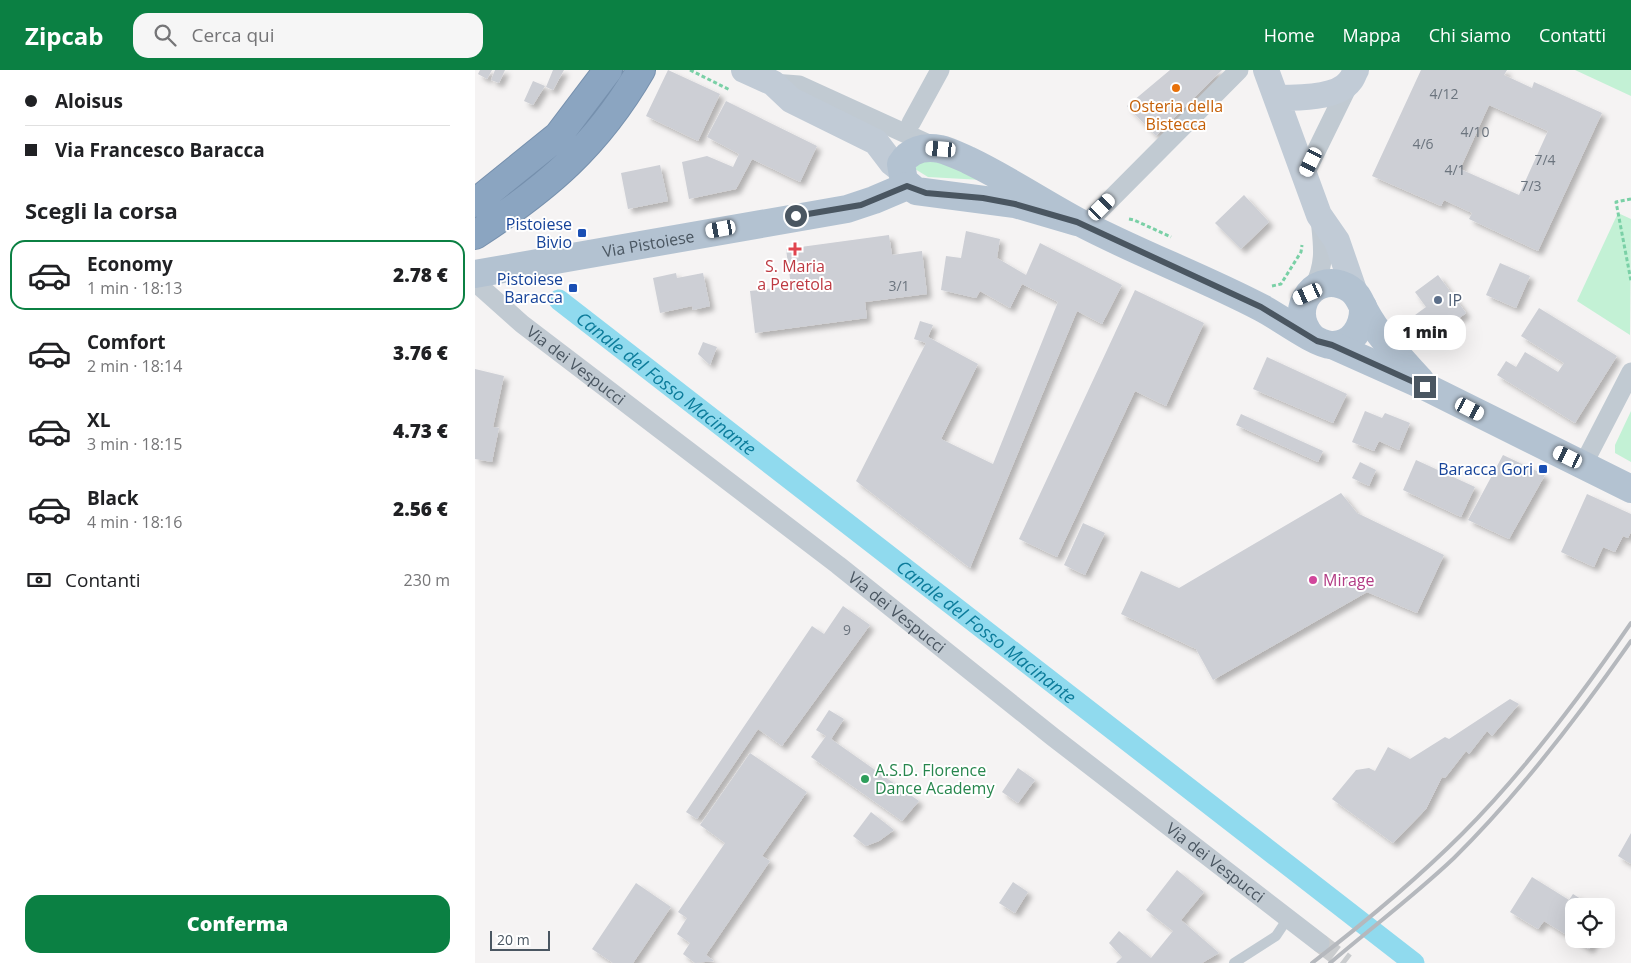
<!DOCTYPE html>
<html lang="it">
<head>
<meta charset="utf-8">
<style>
  body { margin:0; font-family:"Open Sans",sans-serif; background:#f6f6f6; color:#202124; height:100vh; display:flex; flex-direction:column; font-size:19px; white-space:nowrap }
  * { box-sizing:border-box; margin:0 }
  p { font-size:16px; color:#757577 }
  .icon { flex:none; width:28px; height:28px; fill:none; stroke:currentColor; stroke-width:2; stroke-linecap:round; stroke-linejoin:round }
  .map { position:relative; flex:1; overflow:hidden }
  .panel { display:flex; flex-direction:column; background:#fff; width:475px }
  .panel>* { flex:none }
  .banner { display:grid; align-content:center; height:110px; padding:0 25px; background:#fff }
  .fabs { position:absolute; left:1090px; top:828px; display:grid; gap:10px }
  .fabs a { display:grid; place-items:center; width:50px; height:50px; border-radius:10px; background:#fff; box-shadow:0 5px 20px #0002; font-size:25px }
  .scale { position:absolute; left:15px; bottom:12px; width:60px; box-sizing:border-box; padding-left:5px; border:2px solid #4a5661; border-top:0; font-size:14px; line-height:18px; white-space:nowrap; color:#4a5661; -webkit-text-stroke:4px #fff; paint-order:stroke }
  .end { position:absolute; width:22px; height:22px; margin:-11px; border:6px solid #4a5661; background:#fff; box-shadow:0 0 0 2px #fff }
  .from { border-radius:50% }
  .bubble { position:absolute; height:35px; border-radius:15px; background:#fff; box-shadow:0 5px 20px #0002; font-size:16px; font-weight:800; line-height:35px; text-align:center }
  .car { position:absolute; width:15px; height:30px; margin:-15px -8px; border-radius:6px; box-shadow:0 0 4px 1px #0007; background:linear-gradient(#fff 24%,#345 0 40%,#fff 0 76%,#345 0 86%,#fff 0) }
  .banner b { display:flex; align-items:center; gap:18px; height:48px; font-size:19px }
  .banner b+b { border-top:1px solid #e0e0e0 }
  .banner i { width:12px; height:12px; background:#202124 }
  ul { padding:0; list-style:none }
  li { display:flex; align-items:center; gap:15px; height:70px; margin:0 10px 8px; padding:0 15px; border:2px solid transparent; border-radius:15px }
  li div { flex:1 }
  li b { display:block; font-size:19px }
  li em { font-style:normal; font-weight:800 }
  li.current { border-color:#0b8043 }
  li>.icon { width:45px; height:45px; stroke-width:1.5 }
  h2 { padding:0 25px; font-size:22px; line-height:60px }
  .pay { display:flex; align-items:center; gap:12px; height:55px; padding:0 25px; font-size:19px }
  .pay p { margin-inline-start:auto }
  .action { display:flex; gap:10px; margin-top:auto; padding:10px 25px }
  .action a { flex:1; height:58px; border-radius:15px; background:#0b8043; color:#fff; font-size:20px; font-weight:800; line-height:58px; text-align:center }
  header { display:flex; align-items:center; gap:30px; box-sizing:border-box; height:70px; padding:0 25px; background:#0b8043; color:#fff }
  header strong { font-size:24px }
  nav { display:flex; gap:28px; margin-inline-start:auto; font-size:18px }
  .search { width:350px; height:45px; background:#f6f6f6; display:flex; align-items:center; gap:12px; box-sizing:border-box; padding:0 18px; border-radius:15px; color:#757577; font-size:19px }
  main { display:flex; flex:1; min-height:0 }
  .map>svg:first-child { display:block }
</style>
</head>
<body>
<header>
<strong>Zipcab</strong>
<div class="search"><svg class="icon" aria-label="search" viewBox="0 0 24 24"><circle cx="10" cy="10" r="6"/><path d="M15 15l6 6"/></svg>Cerca qui</div>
<nav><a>Home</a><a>Mappa</a><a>Chi siamo</a><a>Contatti</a></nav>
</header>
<main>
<section class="panel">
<div class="banner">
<b><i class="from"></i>Aloisus</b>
<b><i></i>Via Francesco Baracca</b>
</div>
<h2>Scegli la corsa</h2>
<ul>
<li class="current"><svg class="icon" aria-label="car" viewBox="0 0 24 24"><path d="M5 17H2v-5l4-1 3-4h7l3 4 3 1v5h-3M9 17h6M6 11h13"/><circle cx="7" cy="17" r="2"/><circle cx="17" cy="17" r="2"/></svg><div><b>Economy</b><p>1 min · 18:13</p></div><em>2.78 €</em></li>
<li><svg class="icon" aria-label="car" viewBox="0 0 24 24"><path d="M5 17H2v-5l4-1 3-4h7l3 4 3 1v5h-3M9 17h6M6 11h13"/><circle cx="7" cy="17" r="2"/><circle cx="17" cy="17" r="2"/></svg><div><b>Comfort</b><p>2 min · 18:14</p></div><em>3.76 €</em></li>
<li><svg class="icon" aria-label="car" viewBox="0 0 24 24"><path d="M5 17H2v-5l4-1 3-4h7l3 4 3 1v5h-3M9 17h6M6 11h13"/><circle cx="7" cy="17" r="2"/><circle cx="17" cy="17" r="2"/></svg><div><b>XL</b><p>3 min · 18:15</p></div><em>4.73 €</em></li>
<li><svg class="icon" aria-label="car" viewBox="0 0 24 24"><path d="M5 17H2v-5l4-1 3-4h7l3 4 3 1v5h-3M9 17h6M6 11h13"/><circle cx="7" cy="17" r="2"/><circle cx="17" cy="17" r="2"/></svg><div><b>Black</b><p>4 min · 18:16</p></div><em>2.56 €</em></li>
</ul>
<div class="pay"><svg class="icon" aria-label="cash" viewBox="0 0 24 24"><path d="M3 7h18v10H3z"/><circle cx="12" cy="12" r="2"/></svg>Contanti<p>230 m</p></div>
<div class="action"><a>Conferma</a></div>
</section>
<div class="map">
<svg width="1156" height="893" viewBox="0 0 1156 893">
  <defs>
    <filter id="shadow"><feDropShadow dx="4.5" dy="4.5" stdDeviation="2.5" flood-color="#0004"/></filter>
  </defs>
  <rect width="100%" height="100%" fill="#f5f3f3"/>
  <path fill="#c3f1d5" d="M1100,0H1156V26Z
    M447,85L507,110L453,107L440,99Z
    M1143,143L1156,149L1155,265L1102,231Z
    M1156,341V392L1140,383V375Z"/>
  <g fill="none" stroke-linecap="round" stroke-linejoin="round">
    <path stroke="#90daee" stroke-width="21" id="s1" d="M84,230L939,893"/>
  </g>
  <path fill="#cdcfd5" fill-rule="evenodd" filter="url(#shadow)" d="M5,0H17L12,9L3,4Z
    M20,0H30L24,13L16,10Z
    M78,0H89L78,20L71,17Z
    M193,0L245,24L223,71L171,46Z
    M695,0H747L681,66L652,36Z
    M946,0H1032L1029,5L1057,18L1059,12L1127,43L1063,181L994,149L997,143L969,130L966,136L897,106ZM1014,35L1073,61L1044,125L985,99Z
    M58,11L70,16L58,35L49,31Z
    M251,31L342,76L325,112L277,89L261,119L214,129L207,92L232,86L258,97L264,84L232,67Z
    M185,95L193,131L153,139L146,103Z
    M769,125L794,152L766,179L740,153Z
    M491,161L525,169L522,188L551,205L565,173L647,215L627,254L602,241L495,498L381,411L451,273L439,269L445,251L458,255L453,267L503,294L466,369L518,394L583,232L547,214L535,238L505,221L501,228L466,220L471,186L486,188Z
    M414,165L417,185L447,181L452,224L390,232L392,248L280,263L275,221L316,216L311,179Z
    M1025,193L1055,206L1041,238L1011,225Z
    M201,203L202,208L228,203L235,236L218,240L217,236L185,243L178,208Z
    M963,205L991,243L969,260L964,253L948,265L936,248L951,237L940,222Z
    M660,220L729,253L691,336L660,321L582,487L544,469Z
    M1064,238L1142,286L1100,353L1022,305L1031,291L1041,297L1050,282L1083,302L1089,293L1046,266Z
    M228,272L242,277L235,295L223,284Z
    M792,287L872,324L858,353L778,319Z
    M0,299L29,306L18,357L24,358L17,392L0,389Z
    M890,341L907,348L910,343L935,353L924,380L904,371L899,381L877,372Z
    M766,344L848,381L843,392L761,355Z
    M1028,385L1070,405L1034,469L993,450Z
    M941,390L1000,417L986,447L928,420Z
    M885,392L901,400L894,416L877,408Z
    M866,423L882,443L969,485L942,543L892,522L738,610L721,579L646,544L666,501L704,518Z
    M1112,424L1156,444V462L1153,468L1148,466L1140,482L1128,477L1119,497L1086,482Z
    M608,453L630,463L610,505L589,495Z
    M368,536L395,555L307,676L283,659L222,749L211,742L337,556L349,564Z
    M1035,629L1044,634L1017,666L1012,661L994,684L991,681L970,708L967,707L951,739L918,773L857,729L881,700L894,698L900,701L913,677L935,689L970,667L974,669Z
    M354,640L369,649L356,669L444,731L427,751L336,687L351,666L341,660Z
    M275,683L332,722L287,786L295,791L231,885L239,891L220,893L208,884L215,873L202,864L212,848L203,842L250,773L225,755Z
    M543,698L560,710L543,733L527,722Z
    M396,742L419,760L404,771L391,776L378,766Z
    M1156,763V794L1143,786Z
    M702,800L729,822L706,850L744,883L727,893H641L647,887L634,873L644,861L676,888L698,861L671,840Z
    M1057,807L1094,830L1098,824L1117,836H1099V869H1121L1114,879L1069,851L1063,859L1035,842Z
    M538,812L553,822L540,843L524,833Z
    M161,813L196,837L158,893H138L117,879Z"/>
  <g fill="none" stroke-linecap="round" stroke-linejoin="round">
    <path stroke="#caccce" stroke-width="19" stroke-dasharray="19 9" stroke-linecap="butt" d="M845,873L871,893"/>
    <defs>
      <path id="highway" d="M0,133L83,66L133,0
        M0,165C72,118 122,76 166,0"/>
    </defs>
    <use href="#highway" stroke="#7690ad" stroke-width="30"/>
    <path stroke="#7ad0a6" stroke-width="3" stroke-dasharray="4 2.5" stroke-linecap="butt" d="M215,0L255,20
      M1156,129L1141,132L1156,211
      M654,149L659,150L696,167
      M797,216L806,214L826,182L827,175"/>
    <path stroke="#c1cad2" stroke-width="10" d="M759,893L801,866L813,848"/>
    <g stroke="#c1cad2" stroke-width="19">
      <path d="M298,13L324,15L460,77"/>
      <path d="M436,53L465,0"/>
      <path d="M830,104L875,12"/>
      <path d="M610,155L764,0"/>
      <path id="s2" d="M0,212L47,254L363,495L578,667L845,873"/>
      <path d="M838,219C851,193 848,177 845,149"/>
      <path d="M1108,395L1156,302"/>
    </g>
    <path stroke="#c1cbd6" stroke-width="26" d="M269,0L298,13L316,30L401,72L417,93L426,100
      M791,0L844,145L862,171L880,223
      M802,28C821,28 863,28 875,11C878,8 879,3 881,0"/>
    <g stroke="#b3c2d1" stroke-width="28">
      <path d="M602,152L540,134L441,121L429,111L426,94C434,80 449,76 465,79C474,81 484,86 493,90C531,108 565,131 602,151C662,183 726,206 787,238C803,246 840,274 856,275C877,276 889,257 888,237"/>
      <path id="s3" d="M0,204L372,139L399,130L432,116"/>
      <path d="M836,266C811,237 842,198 875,219C883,224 885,232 890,241C904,267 925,288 945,310"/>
      <path d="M857,275L951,317L1156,419"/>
    </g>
    <use href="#highway" stroke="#8ba5c1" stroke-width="28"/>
    <path stroke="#b5b8bd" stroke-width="4" d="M837,893C889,853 941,810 987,764C1050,701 1106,626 1156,553
      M855,893C896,858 940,825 979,788C1045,723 1103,647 1156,571"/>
  </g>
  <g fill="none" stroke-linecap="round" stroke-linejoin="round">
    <path stroke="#4a5661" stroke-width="6" d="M321,146L386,135L432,116L451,123L508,128L540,134L602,152L786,237L842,271L857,275L950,317"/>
  </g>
  <circle fill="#e8710a" stroke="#fff" stroke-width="2" cx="701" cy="18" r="5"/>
  <g fill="#1a4fb4" stroke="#fff" stroke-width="2">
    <rect x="102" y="158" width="10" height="10" rx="2.5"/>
    <rect x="93" y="213" width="10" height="10" rx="2.5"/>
    <rect x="1063" y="394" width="10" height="10" rx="2.5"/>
  </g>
  <path fill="#e0444e" stroke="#fff" stroke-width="2" d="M317.5 171.5h5v5h5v5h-5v5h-5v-5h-5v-5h5z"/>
  <circle fill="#5c6f8a" stroke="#fff" stroke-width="2" cx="963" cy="230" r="5"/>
  <circle fill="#d1479c" stroke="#fff" stroke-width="2" cx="838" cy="510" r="5"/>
  <circle fill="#2e9e5b" stroke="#fff" stroke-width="2" cx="390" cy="709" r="5"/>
  <g text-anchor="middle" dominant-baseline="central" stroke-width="4" stroke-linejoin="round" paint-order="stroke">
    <g font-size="14" fill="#6b747e">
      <text x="969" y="23">4/12</text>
      <text x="1000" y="61">4/10</text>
      <text x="948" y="73">4/6</text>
      <text x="1070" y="89">7/4</text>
      <text x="980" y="99">4/1</text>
      <text x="1056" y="115">7/3</text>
      <text x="424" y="215">3/1</text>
      <text x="372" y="559">9</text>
    </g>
    <g font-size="16" fill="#c56008" stroke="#fff">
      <text x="701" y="36">Osteria della<tspan x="701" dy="18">Bistecca</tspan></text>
    </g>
    <g font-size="16" fill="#164399" stroke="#fff" text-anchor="end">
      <text x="97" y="154">Pistoiese<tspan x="97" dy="18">Bivio</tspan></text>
      <text x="88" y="209">Pistoiese<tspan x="88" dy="18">Baracca</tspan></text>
      <text x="1058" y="399">Baracca Gori</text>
    </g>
    <g font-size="16" fill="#4a5661" stroke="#fff">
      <text stroke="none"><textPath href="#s3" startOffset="176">Via Pistoiese</textPath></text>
      <text stroke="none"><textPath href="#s2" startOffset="131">Via dei Vespucci</textPath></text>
      <text stroke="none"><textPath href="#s2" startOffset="536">Via dei Vespucci</textPath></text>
      <text stroke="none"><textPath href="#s2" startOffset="941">Via dei Vespucci</textPath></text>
    </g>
    <g font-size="16" fill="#be3a42" stroke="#fff">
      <text x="320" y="196">S. Maria<tspan x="320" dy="18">a Peretola</tspan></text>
    </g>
    <g font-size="16" fill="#4e5e75" stroke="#fff" text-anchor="start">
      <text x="973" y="230">IP</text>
    </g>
    <g font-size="16" fill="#b23c85" stroke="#fff" text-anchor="start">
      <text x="848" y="510">Mirage</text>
    </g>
    <g font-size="16" fill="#27864d" stroke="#fff" text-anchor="start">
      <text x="400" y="700">A.S.D. Florence<tspan x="400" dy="18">Dance Academy</tspan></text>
    </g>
    <g font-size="18" font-style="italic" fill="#0c7c9b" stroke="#fff">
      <text stroke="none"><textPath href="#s1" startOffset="136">Canale del Fosso Macinante</textPath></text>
      <text stroke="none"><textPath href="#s1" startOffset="541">Canale del Fosso Macinante</textPath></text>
    </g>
  </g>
</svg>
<div class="fabs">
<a><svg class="icon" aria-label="locate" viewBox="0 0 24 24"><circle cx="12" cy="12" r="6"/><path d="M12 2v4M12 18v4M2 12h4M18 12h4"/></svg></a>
</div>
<div class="scale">20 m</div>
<i class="end from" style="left:321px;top:146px"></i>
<i class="end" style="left:950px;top:317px"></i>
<div class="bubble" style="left:909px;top:245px;width:82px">1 min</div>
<i class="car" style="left:466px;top:79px;rotate:275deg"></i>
<i class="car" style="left:836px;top:92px;rotate:206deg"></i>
<i class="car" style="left:627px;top:137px;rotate:45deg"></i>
<i class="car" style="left:246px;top:159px;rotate:260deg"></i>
<i class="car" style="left:833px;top:224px;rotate:246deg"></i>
<i class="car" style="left:995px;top:339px;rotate:117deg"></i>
<i class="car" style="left:1093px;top:387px;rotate:296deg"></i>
</div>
</main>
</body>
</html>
